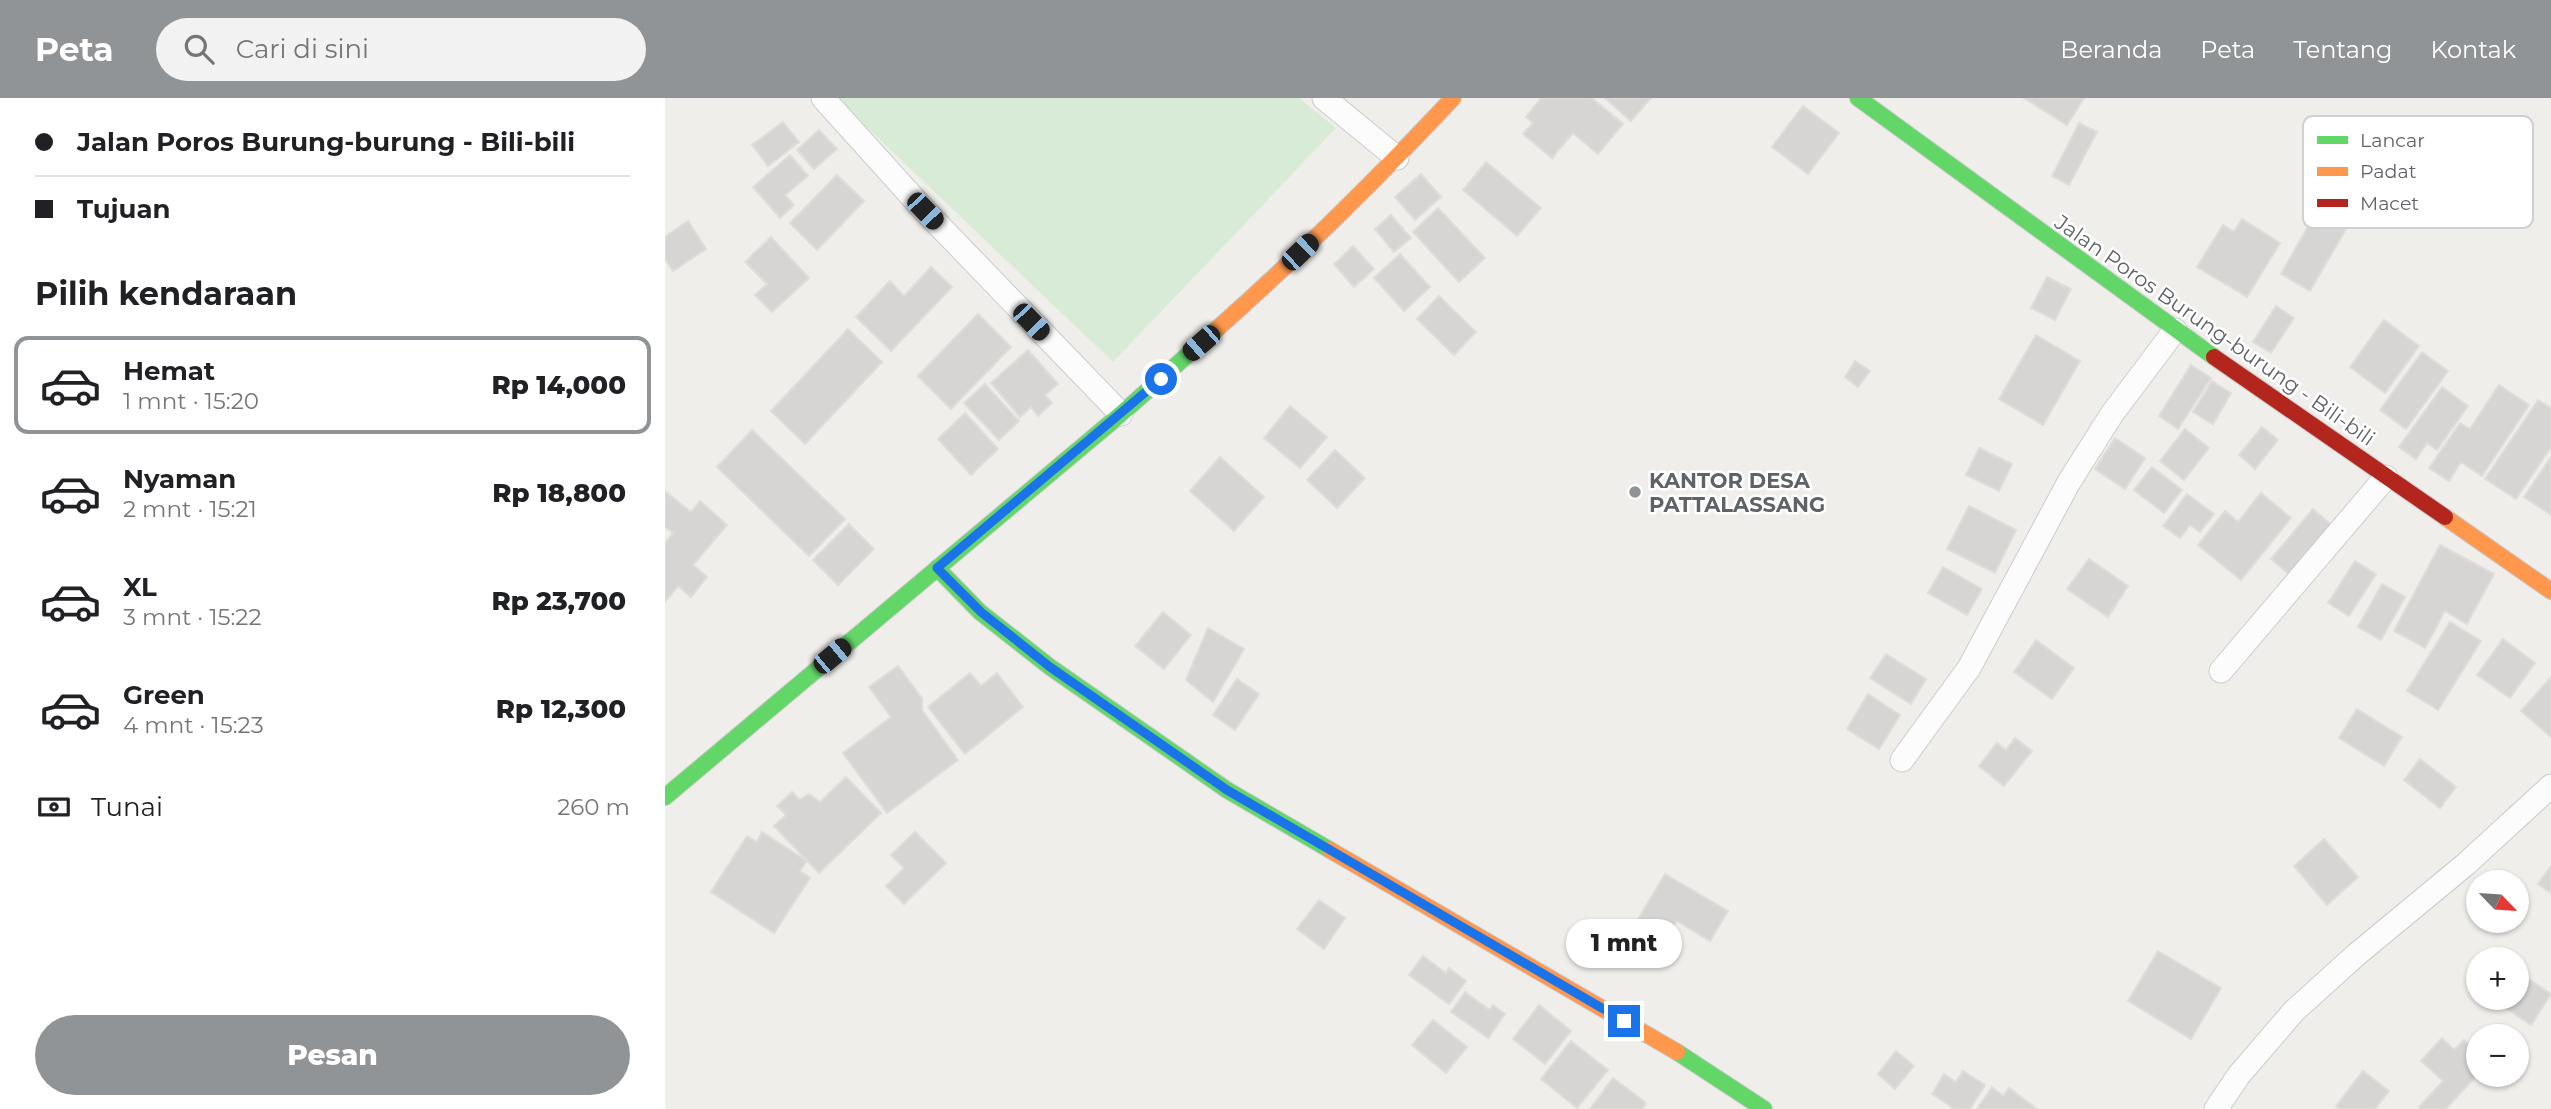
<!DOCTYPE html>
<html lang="id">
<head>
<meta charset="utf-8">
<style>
  body { margin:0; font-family:Montserrat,sans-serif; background:#f2f2f2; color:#202124; height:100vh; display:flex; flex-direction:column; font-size:26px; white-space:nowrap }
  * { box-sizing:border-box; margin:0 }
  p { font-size:23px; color:#757577 }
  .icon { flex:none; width:38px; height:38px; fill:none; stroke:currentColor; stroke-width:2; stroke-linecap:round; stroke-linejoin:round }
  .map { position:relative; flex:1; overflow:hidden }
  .details { display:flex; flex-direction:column; background:#fff; width:665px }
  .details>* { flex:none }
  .guide { display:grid; align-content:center; height:154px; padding:0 35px; background:#fff }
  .needle { width:46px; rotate:115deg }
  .fabs { position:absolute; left:1801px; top:772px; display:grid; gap:14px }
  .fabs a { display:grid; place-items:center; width:63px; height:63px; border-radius:50%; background:#fff; box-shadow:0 2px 5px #0004; font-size:35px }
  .end { position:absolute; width:32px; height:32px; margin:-16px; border:9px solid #1a73e8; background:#fff; box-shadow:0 0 0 4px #fff }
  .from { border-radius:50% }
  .bubble { position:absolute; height:49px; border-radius:24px; background:#fff; box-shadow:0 2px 5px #0004; font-size:23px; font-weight:800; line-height:49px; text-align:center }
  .car { position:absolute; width:21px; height:42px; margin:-21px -10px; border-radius:9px; box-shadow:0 0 5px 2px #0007; background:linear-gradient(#222 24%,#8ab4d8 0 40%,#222 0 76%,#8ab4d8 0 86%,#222 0) }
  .guide b { display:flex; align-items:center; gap:24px; height:66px; font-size:26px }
  .guide b+b { border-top:2px solid #e0e0e0 }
  .guide i { width:18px; height:18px; background:#202124 }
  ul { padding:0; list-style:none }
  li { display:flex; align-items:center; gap:21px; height:98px; margin:0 14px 10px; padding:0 21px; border:4px solid transparent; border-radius:14px }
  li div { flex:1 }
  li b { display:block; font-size:26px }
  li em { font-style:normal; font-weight:800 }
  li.selected { border-color:#919496 }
  li>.icon { width:63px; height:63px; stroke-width:1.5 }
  h2 { padding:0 35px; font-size:32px; line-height:84px }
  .pay { display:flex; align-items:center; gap:18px; height:77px; padding:0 35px; font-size:26px }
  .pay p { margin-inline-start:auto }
  .action { display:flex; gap:14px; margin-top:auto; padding:14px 35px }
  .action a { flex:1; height:80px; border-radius:42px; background:#919496; color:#fff; font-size:28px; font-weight:800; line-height:80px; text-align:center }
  header { display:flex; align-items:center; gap:42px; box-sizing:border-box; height:98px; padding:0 35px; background:#919496; color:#fff }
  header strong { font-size:33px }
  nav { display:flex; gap:38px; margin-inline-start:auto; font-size:24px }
  .search { width:490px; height:63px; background:#f2f2f2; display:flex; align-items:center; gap:18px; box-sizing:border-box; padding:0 24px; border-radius:38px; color:#757577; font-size:26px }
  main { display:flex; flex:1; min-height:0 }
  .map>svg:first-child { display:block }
</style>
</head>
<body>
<header>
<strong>Peta</strong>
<div class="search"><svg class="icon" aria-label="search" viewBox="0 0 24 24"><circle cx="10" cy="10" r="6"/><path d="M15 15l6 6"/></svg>Cari di sini</div>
<nav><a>Beranda</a><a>Peta</a><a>Tentang</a><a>Kontak</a></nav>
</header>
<main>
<section class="details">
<div class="guide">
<b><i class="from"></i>Jalan Poros Burung-burung - Bili-bili</b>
<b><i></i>Tujuan</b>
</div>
<h2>Pilih kendaraan</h2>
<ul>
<li class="selected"><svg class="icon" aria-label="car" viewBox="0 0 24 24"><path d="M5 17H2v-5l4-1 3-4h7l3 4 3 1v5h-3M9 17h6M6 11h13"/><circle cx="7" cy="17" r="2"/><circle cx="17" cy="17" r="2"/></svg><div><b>Hemat</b><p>1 mnt · 15:20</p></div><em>Rp 14,000</em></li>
<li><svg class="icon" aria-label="car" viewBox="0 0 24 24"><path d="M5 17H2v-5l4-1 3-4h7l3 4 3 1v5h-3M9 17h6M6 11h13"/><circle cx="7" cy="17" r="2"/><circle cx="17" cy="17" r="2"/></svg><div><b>Nyaman</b><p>2 mnt · 15:21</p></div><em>Rp 18,800</em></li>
<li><svg class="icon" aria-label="car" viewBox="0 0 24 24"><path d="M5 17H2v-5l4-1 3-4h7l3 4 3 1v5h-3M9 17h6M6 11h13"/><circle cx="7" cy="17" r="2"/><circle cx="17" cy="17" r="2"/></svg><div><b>XL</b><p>3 mnt · 15:22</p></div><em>Rp 23,700</em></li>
<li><svg class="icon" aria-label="car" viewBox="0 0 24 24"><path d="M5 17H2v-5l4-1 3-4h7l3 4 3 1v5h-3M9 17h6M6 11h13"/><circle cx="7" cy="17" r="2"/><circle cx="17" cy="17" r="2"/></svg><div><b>Green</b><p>4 mnt · 15:23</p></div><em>Rp 12,300</em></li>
</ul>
<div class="pay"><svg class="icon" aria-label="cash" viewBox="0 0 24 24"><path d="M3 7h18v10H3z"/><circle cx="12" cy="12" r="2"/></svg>Tunai<p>260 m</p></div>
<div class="action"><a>Pesan</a></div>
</section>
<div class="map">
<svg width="1886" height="1011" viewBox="0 0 1886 1011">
  <rect width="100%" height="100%" fill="#efeeea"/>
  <path fill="#d8ebd6" d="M171,0H634L671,30L448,264Z"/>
  <path fill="#d6d5d3" stroke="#deddd9" stroke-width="2" d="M876,0H927L958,26L933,56L908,35L887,60L858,36L868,25L861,19Z
    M940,0H986L966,23Z
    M1359,0H1419L1402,27Z
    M1138,8L1174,35L1143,76L1107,49Z
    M118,24L134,44L103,68L87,47Z
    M1414,25L1432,34L1404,87L1387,78Z
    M154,32L172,51L149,71L132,52Z
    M125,57L143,78L120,97L129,107L115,120L88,89Z
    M821,64L876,110L852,138L798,92Z
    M756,76L776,99L750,122L730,99Z
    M172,77L199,103L152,152L125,125Z
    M1654,109L1684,126L1645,193L1616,176Z
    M773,110L820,160L794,184L748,134Z
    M726,117L746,140L729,154L710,131Z
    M1577,121L1615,145L1582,199L1532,169L1558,127L1569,134Z
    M23,123L41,151L8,173L0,161V139Z
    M106,139L144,180L107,214L90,197L102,186L80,164Z
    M688,148L709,171L689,189L669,166Z
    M735,156L765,189L739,213L709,180Z
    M266,169L287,189L226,253L191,219L225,183L239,198Z
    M1382,179L1406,191L1390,222L1366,210Z
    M774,198L811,234L789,257L752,221Z
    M1611,208L1629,220L1606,255L1588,244Z
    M313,216L346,249L286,311L253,278Z
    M1719,222L1754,248L1720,295L1685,269Z
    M183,231L217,264L140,346L106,313Z
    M1371,237L1415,263L1378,327L1334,301Z
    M363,252L393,286L380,297L387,305L373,318L366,309L355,319L326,285Z
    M1757,254L1783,273L1741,331L1715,312Z
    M1190,263L1205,273L1193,289L1180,279Z
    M1526,267L1546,280L1513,331L1494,318Z
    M1547,283L1566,295L1548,326L1528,314Z
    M320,286L354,323L334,342L299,305Z
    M1834,287L1864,307L1817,378L1796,364L1784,383L1764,370L1795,325L1805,331Z
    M1777,289L1803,308L1772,352L1762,345L1751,361L1734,349Z
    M1873,302L1886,310V349L1851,401L1820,381Z
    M625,308L662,339L635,370L599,340Z
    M300,315L333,351L306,377L273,341Z
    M1597,329L1613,342L1590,371L1574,357Z
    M1520,331L1544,350L1519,382L1495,363Z
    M87,332L180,421L144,458L52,369Z
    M1450,340L1480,360L1460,391L1430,371Z
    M1314,350L1347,366L1334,393L1301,377Z
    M670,352L700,380L672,410L642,382Z
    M555,359L599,399L569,433L525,393Z
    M1886,359V417L1859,399Z
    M1487,369L1517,392L1499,415L1469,392Z
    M0,393L26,414L35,403L62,427L28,467L42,479L26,499L13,488L0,504V445L8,435L0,429Z
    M1596,395L1626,420L1576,482L1533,447L1560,413L1573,424Z
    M1522,396L1549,416L1535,434L1525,427L1515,440L1498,428Z
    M1304,408L1351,432L1330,475L1282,451Z
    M1648,411L1668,428L1626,478L1606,461Z
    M184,426L209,451L173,487L148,462Z
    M1775,447L1829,476L1802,526L1780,513L1760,550L1729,533Z
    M1424,461L1463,488L1443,519L1402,491Z
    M1690,463L1711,476L1684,518L1663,505Z
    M1278,469L1317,491L1302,517L1263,495Z
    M1717,486L1740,499L1716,542L1693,529Z
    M498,514L526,537L499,571L470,548Z
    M1785,524L1816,543L1773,612L1742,593Z
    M543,530L579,551L548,604L521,582Z
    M1838,541L1870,565L1845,600L1812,577Z
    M1371,542L1409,570L1387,601L1349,574Z
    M1221,556L1261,581L1246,606L1205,580Z
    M233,568L257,600V612L293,662L222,715L178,655L226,619L204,589Z
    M305,575L316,588L332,575L358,609L300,656L263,609Z
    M1886,579V639L1856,613Z
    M572,581L594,596L570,632L548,617Z
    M1203,596L1235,617L1214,651L1182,631Z
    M1692,611L1737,639L1719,668L1674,640Z
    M1350,640L1367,653L1339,688L1314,668L1332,645L1341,652Z
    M1755,661L1791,689L1775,710L1739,682Z
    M181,679L216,715L154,775L109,728L121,717L112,708L127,694L135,702L144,696L155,704Z
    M97,734L142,763L135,773L145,780L109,835L46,794L82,738L92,744Z
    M250,734L281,765L239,806L221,788L239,770L226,757Z
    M1659,741L1693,779L1662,807L1629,768Z
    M1886,768V795L1873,786Z
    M1000,776L1063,813L1045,843L1012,823L995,850L966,833Z
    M654,802L680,820L659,851L632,831Z
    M1493,853L1556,890L1526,941L1463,903Z
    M758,858L781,875L784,870L801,883L784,906L744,877Z
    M1852,873L1886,896L1866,927L1826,900H1852Z
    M800,894L825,912L828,907L840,916L823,940L786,914Z
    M874,907L906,933L880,966L848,941Z
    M768,922L802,949L781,975L747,947Z
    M1777,940L1789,952L1799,942L1813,955V976L1781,1011H1756L1754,1009L1778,983L1756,963Z
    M906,943L943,972L912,1010L876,981Z
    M1231,953L1249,968L1230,991L1213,976Z
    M1298,973L1320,987L1305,1011H1286L1287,1009L1267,996L1279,976L1291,984Z
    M1698,973L1724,993L1710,1011H1675L1671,1008Z
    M948,980L981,1005L977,1011H925Z
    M1327,989L1338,998L1344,990L1372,1011H1312Z"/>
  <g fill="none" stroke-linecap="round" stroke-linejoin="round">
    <defs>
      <path id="street" d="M158,0L260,113L456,316
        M659,0L732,60
        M1556,573L1721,379
        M1237,662L1304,570L1404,384L1447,316L1510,232
        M1551,1011L1574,977L1629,913L1691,857L1801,766L1886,688"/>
      <path id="fast" d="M1193,0L1549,259
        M272,470L315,514L385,569L562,692L665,752
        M0,699L456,316L553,230
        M1012,954L1099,1011"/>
      <path id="slow" d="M553,230C635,157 713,80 788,0
        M1780,419L1886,493
        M665,752L1012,954"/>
      <path id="jam" d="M1549,259L1780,419"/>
    </defs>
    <use href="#street" stroke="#cbcccc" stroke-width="25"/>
    <use href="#fast" stroke="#cacacb" stroke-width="18"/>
    <use href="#slow" stroke="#cacacb" stroke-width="18"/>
    <use href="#jam" stroke="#cacacb" stroke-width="18"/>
    <use href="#street" stroke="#fdfcfc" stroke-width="23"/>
    <use href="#fast" stroke="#63d668" stroke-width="16"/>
    <use href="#slow" stroke="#ff974d" stroke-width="16"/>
    <use href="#jam" stroke="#b3261e" stroke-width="16"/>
  </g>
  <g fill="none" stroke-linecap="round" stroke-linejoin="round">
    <path stroke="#1a73e8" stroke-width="9" d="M496,281L272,470L316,514L385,569L562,692L959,923"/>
  </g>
  <circle fill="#919496" stroke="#fff" stroke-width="2.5" cx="970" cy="394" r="7"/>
  <g text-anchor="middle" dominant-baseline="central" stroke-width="5" stroke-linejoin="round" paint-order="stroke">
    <g font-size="21" fill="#5f6368" stroke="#fff">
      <text transform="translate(1550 232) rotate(35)">Jalan Poros Burung-burung - Bili-bili</text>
    </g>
    <g font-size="21" font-weight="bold" fill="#5f6368" stroke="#fff" text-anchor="start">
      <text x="984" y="382">KANTOR DESA<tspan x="984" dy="24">PATTALASSANG</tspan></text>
    </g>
  </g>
  <rect x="1638" y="18" width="230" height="112" rx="10" fill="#fff" stroke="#cfd0d2" stroke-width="2"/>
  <rect x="1652" y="38" width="31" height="8" fill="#63d668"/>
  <rect x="1652" y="69" width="31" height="9" fill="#ff974d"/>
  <rect x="1652" y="101" width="31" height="8" fill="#b3261e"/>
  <g font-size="19" fill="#5f6368">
    <text x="1695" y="49">Lancar</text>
    <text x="1695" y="80">Padat</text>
    <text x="1695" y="112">Macet</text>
  </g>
</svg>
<div class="fabs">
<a><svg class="needle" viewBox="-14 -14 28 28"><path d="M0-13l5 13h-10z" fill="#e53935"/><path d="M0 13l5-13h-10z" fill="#757577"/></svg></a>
<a>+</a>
<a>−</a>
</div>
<i class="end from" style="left:496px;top:281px"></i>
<i class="end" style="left:959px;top:923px"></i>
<div class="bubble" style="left:901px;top:821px;width:116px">1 mnt</div>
<i class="car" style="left:260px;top:113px;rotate:136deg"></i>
<i class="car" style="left:635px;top:154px;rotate:46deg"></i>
<i class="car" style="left:366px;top:224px;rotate:136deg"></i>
<i class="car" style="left:536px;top:245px;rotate:229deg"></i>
<i class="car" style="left:167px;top:558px;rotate:50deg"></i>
</div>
</main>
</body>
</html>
